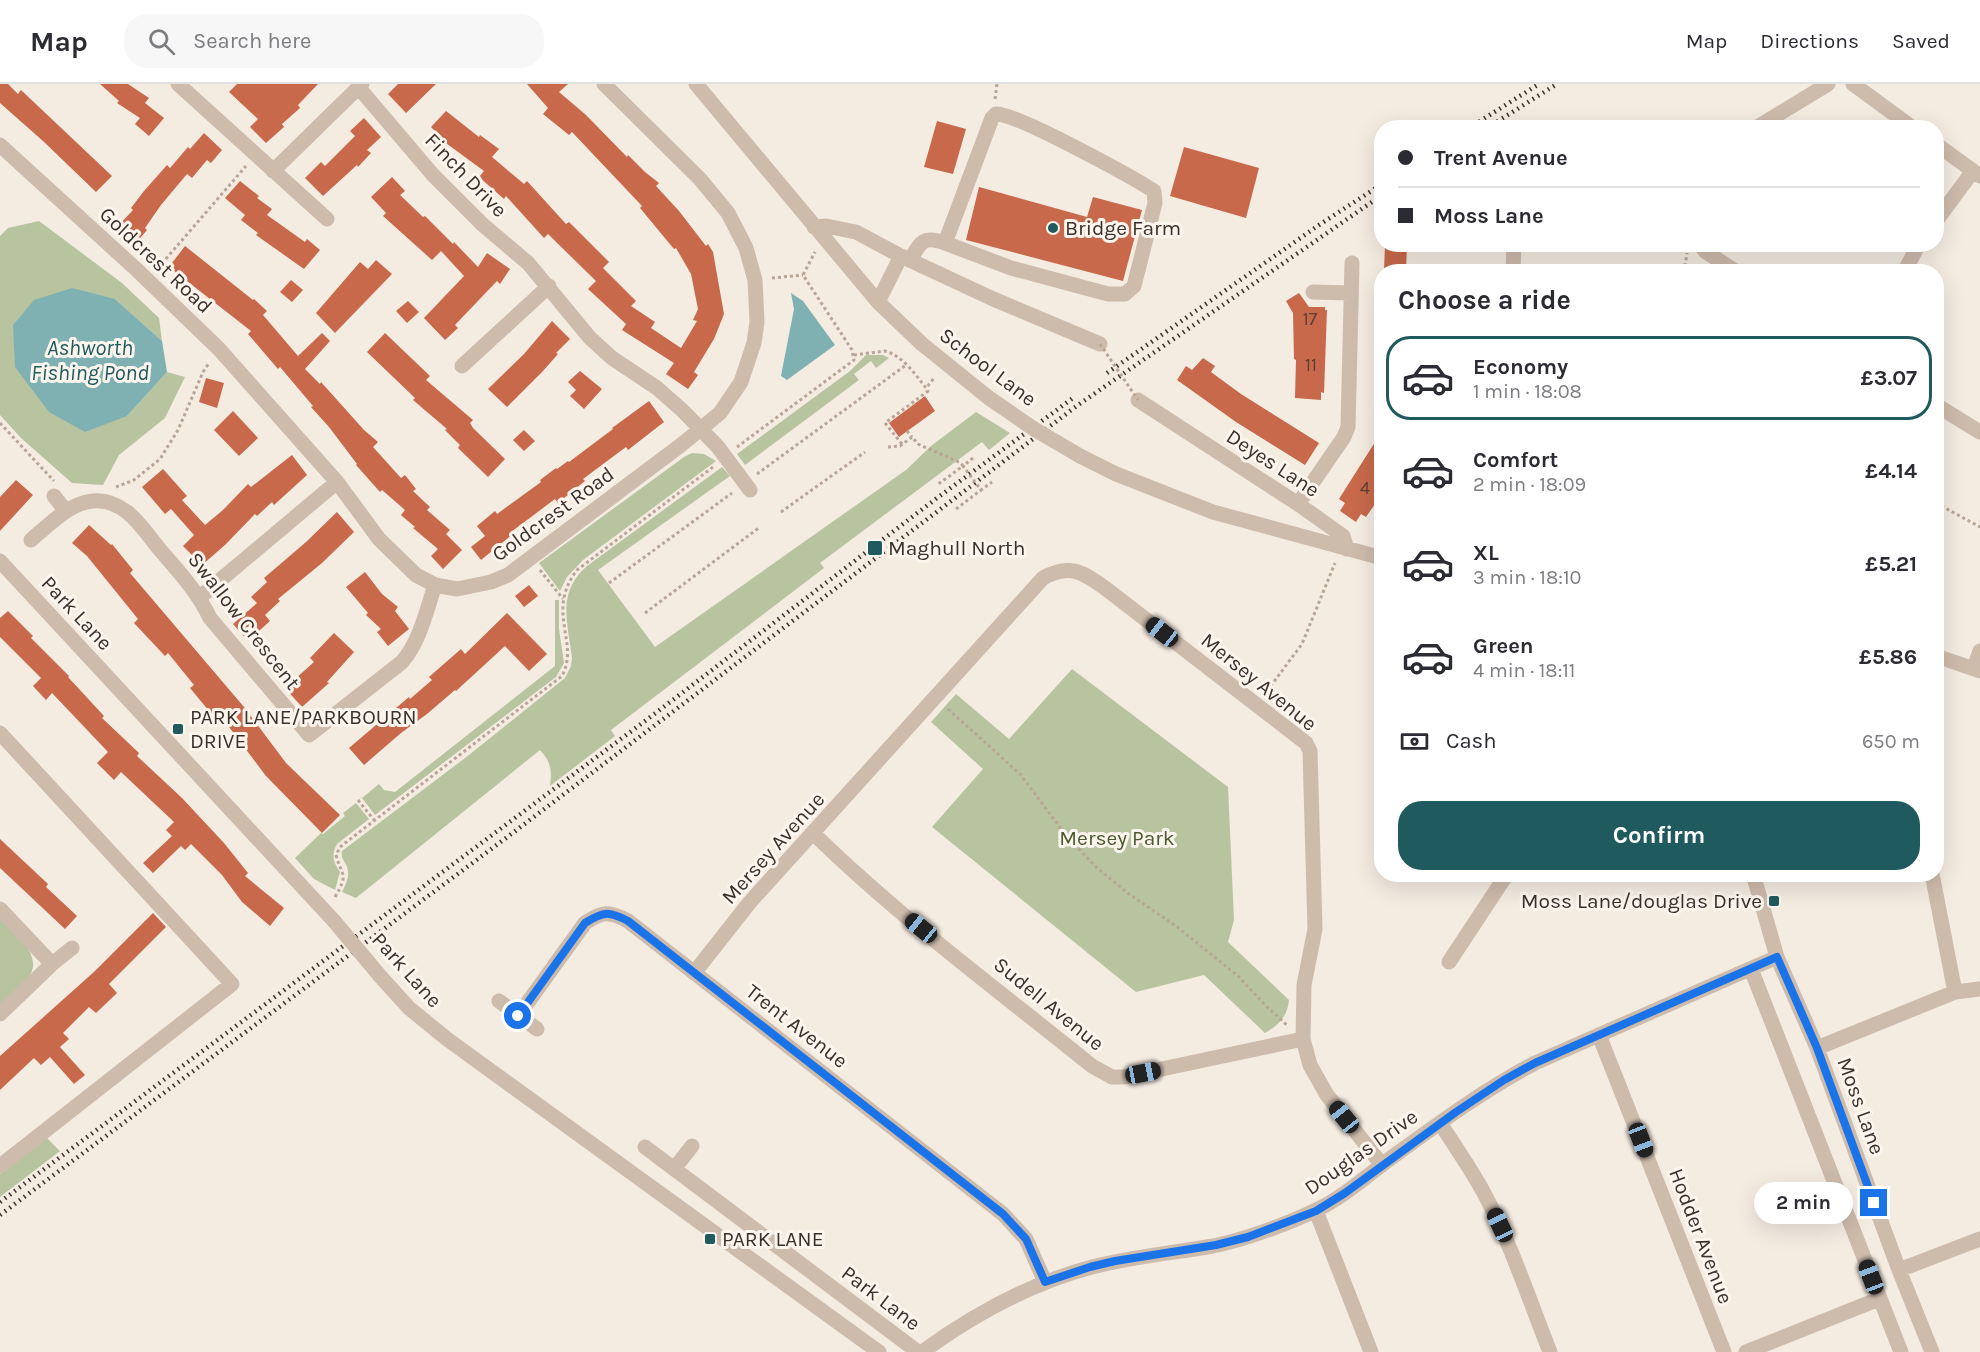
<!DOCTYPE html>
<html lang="en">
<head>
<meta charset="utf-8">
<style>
  body { margin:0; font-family:Karla,sans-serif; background:#f7f7f7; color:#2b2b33; height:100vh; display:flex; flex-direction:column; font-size:22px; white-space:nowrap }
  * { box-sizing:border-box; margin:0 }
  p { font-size:20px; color:#7c7c81 }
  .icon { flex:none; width:33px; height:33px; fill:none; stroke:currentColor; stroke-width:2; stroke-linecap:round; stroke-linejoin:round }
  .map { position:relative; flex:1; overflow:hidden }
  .side { position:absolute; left:1374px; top:180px; width:570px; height:618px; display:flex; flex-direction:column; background:#fff; border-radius:24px; box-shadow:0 6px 24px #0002 }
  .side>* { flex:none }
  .hud { position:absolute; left:1374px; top:36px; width:570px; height:132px; border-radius:24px; box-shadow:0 6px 24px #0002; display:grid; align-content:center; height:132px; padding:0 24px; background:#fff }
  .end { position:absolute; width:27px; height:27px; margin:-14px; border:8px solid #1a73e8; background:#fff; box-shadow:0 0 0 3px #fff }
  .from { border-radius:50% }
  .bubble { position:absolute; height:42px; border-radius:21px; background:#fff; box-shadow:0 6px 24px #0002; font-size:20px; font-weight:700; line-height:42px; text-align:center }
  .car { position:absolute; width:18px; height:36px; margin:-18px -9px; border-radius:8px; box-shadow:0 0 4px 2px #0007; background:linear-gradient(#222 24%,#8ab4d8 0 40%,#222 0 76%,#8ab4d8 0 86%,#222 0) }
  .hud b { display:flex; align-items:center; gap:21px; height:57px; font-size:22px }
  .hud b+b { border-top:2px solid #e1e1e2 }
  .hud i { width:15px; height:15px; background:#2b2b33 }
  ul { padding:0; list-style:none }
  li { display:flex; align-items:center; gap:18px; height:84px; margin:0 12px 9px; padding:0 12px; border:3px solid transparent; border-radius:24px }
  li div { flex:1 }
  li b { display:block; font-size:22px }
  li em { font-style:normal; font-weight:700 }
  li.active { border-color:#1f5a5e }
  li>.icon { width:54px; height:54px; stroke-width:1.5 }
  h2 { padding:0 24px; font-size:27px; line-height:72px }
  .pay { display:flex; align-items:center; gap:15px; height:66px; padding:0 24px; font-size:22px }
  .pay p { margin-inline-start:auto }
  .button { display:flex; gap:12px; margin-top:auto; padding:12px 24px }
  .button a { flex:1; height:69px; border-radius:24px; background:#1f5a5e; color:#fff; font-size:24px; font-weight:700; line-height:69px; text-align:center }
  header { display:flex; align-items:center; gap:36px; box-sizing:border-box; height:84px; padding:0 30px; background:#fff; border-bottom:2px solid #e1e1e2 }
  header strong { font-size:28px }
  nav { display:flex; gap:33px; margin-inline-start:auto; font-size:21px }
  .search { width:420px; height:54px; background:#f7f7f7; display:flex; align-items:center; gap:15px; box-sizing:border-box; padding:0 21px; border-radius:24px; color:#7c7c81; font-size:22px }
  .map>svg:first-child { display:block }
</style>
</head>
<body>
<header>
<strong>Map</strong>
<div class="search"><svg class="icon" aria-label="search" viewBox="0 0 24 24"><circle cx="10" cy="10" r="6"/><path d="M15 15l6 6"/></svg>Search here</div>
<nav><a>Map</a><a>Directions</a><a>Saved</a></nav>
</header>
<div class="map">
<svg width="1980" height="1268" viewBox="0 0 1980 1268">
  <rect width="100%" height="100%" fill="#f4ebe1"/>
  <path fill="#b8c4a0" d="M39,137L122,199L159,234L162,257L115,215L127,332L167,288L185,293L165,334L119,371L103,401L72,399L21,354L0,331V152L8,144Z
    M866,271H883L889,274L876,284L871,277L854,290L859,296L745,381L737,370L850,287Z
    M976,328L1010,349L989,366L982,358L820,479L824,484L611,646L615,652L550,702C552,686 551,678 540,666L356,814L342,808C345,802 349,794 348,787C347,778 340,776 342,767L469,671L565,594L571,582L572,574C568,538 556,509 587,482L722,383L730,392L598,486L655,563L906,386L931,362Z
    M692,369L704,370L716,377L583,476L567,493L560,507L539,479L684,373Z
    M555,516H559V545L564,579L556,593L375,731L362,714L379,700L384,706L395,708L555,582Z
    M1072,585L1228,703L1234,836L1228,858L1289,916C1287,933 1280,940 1265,949L1204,891L1136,908L932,743L983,685L931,638L956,610L1009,655Z
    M356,719L369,735L337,760C331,771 333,778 340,788L335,806L314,795L295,774L321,749L323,750L345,732L343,729Z
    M0,833C12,847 43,870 30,891C23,902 9,912 0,921Z
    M47,1054L60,1067L0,1113V1090Z"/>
  <path fill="#7fb0b2" d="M72,204L115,215L162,257L167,288L127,332L85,348L49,328L15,283L13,241L34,216Z
    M791,209L803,217L835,261L787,296L781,292L794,225Z"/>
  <path fill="#c8694b" d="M0,0H8L18,10L21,6L112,92L96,108L43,57L0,19Z
    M100,0H128L149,14L145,19L164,34L149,52L135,40L140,34L117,19L119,17Z
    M237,0H318L298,21L300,24L282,40L284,43L266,59L250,43L258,35L229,8Z
    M398,0H436L406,29L388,10Z
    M527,0H568L559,8L586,31L627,73L628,71L645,88L659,99L656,102L679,127L706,162L708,160L713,168L724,230L714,255L694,288L698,291L688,305L666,290L674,279L622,246L626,240L588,205L596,197L548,150L544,154L506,112L504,115L479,93L484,87L439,54L440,52L431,43L446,27L479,53L480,51L499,65L492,73L524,100L527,97L566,140L569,138L609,178L603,184L636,217L631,222L655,238L651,244L681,264L697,237L693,236L698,225L691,190L676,164L674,165L640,124L642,122L572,48L569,51L543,30L548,24Z
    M364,34L381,53L367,66L371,69L358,83L357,81L323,112L305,94L321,78L325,82L355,52L350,47Z
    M937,37L966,45L953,90L924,83Z
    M204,49L222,66L211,79L207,76L192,94L187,90L161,121L145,144L147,146L136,159L117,143L133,126L131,124L144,107L167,81L170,84L188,63L190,65Z
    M1184,63L1259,84L1246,134L1170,112Z
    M392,93L405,107L400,111L423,133L425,132L453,160L454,158L478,183L487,169L510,185L500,200L497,197L455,241L458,244L445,256L424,234L464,192L441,167L432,176L383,132L386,129L371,113Z
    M240,97L259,112L257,114L272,125L267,131L305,158L307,155L320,166L304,185L256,151L258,149L241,136L245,131L225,114Z
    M979,103L1087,133L1093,113L1142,126L1123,197L966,156Z
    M1385,160H1407L1406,188H1384Z
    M185,162L253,216L254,215L267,227L263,231L298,272L322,249L330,257L305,285L320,300L321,298L364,346L378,358L373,363L401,394L405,391L416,405L413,407L430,423L427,426L450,446L446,450L462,466L443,485L431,472L438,465L413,444L415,443L401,431L405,426L382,406L380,408L356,381L357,380L329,343L311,323L313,322L280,283L278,285L248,250L251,247L169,183Z
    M376,176L392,190L335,249L316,229L360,178L368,185Z
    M291,196L303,206L292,218L280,208Z
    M1299,209L1309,223H1325V226H1327L1324,309L1321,308V316L1295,314L1296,276L1294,275L1293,229L1286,217Z
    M408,217L419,228L407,239L396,227Z
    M552,237L570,255L556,269L558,270L543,287L507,323L488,305L524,270Z
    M385,249L430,292L426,296L473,336L470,339L473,344L505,375L488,393L458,364L460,361L445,346L447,345L413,316L415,314L367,268Z
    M1203,274L1215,282L1211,288L1241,310L1319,359L1305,381L1236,338L1177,296L1186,282L1192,286Z
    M580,287L602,305L584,325L570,312L576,306L568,298Z
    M206,294L224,299L217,324L199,318Z
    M925,312L935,327L899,353L889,339Z
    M649,317L664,338L628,366L626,363L583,395L585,397L558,419L555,415L511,448L513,450L481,476L471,463L485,452L477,442L495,427L497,430L541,398L540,396L556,384L557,385L568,377L569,378L613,345L612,344Z
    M233,327L258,354L239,372L214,346Z
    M524,346L535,357L524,367L513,356Z
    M1382,347V410L1366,433L1361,430L1356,438L1340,427L1345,419L1339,415Z
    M292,371L307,391L274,421L272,418L257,432L255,430L225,461L202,481L183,462L194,451L171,425L165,430L142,403L163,385L187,412L182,416L205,441L223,426L248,400L251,403Z
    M16,396L33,411L0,447V413Z
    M337,428L354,448L322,479L278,515L280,517L265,531L270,537L248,557L233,540L257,519L251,513L267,498L264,494L306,458Z
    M89,441L111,461L112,460L133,486L130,489L244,623L286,679L340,731L322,749L266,692L223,635L219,639L190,604L194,601L168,569L165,572L134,539L138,535L87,472L72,459Z
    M365,488L382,510L398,523L395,527L409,545L388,562L377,548L381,545L366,531L368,529L346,503Z
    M529,501L538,512L524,523L515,512Z
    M8,527L33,552L31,554L69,592L68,593L104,632L102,634L139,669L137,672L182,714L224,759L248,789L245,792L284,824L270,842L242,818L222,791L191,760L185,766L181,762L153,789L143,779L172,752L166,746L174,738L121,688L114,696L97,679L108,668L52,609L46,616L33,602L41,594L0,553V534Z
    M507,529L547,570L529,587L505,562L456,607L455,606L427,630L401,649L364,681L349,664L409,613L410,615L432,596L429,593L461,565L465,570Z
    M334,549L354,568L327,598L329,599L302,623L285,604L314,578L310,574Z
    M0,755L48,800L46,803L77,832L65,845L0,784Z
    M153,829L166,843L109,900L117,909L96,929L89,923L63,949L69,955L60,963L85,991L74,1000L50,973L41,981L34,974L0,1006V972L95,887Z"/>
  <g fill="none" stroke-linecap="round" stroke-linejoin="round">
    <path stroke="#b9a596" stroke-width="3" stroke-dasharray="3 3" stroke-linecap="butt" d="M995,15L997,0
      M158,184L246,82
      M1684,188L1687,169
      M772,194L803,191
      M854,271L885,267C903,272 915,290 926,304L935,293
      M0,339L54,397
      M907,347L912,353
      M902,360L885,339L928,307L926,304
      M737,363L854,276L852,266L803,191L815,168
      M888,363L900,362L912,353L918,360L961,379L963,382L937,401
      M757,390L906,281
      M116,403L134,396L160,375L178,346L203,288L209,279
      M1936,419L1980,443
      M956,425L981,406
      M781,428L865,368
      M540,486L563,515
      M609,499L732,409
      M645,529L760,443
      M1267,607L1302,560L1335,479
      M948,625L1020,690L1065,750L1096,783L1129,810L1176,842L1238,892L1266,922L1288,942
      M358,716L374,736
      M335,813C349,789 342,793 336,771L340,763L562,592C580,558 545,528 577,486L713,383"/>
    <path stroke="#cdbbac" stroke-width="15" d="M178,0L327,135
      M696,0L878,218L922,260L989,314
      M1853,0L1913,44
      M359,4L433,91L482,140L528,179L590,254L612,274L657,304L683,327L718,363L750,406
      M1756,44L1828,0
      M1936,60L1980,92
      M0,61L137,186L219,265L337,398L379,455L416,491L435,501L457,505L491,498L508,491L681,361L720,329L741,298L754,259L757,238L755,196L746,164L728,129L700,95L604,0
      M273,87L362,0
      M1936,137L1973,87
      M814,143L826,142L856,148L901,172L991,214L1100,260
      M1699,160L1706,168L1737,188
      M910,176C921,158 923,151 945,159L1011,184L1108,210H1125L1134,202L1155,119L1154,107C1132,93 1016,29 996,30L992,34L945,159
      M1513,188L1514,160
      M1904,188L1919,160
      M1313,208L1351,209
      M878,218L901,172
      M462,282L549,202
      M1138,316L1298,420L1343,452L1347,465
      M1936,321L1980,348
      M1080,372L1116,390L1213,428L1382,474
      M54,412L65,426
      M1298,420L1344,353L1348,343L1352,179
      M31,456C59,432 89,399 127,428C140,438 150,454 161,467C180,489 197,507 210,534L309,651L402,578C420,557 426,528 435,501
      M0,477L334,837
      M200,513L337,398
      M1936,572L1980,587
      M1974,584L1980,567
      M0,649L232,900L0,1082
      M814,750C900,834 998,906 1092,982L1112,993H1124L1303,955
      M1753,790L1777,873L1817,964L1899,1186L1932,1268
      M1932,790L1955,908
      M0,825L52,880
      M1449,878L1507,790
      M1751,885L1901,1268
      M694,889L750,818L1043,494C1069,479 1083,488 1105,504L1306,659L1310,667L1315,845L1304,901L1303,955L1310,981L1327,1011L1382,1081
      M380,892L409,924L447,955L879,1268
      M499,917L537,945
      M0,930L52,880L72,864
      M518,932L585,839C603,827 609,827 628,837L1003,1130L1026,1155L1045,1198
      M1599,951L1724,1268
      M1817,964L1955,908L1980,905
      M1440,1039C1455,1062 1471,1085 1484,1109C1511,1160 1529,1215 1550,1268
      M645,1063L918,1268
      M674,1085L692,1062
      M1316,1127L1371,1268
      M1899,1186L1980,1155
      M922,1268C973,1231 1031,1199 1092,1183C1131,1173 1173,1169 1213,1162C1243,1156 1288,1140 1316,1126C1342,1114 1364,1094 1387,1077C1435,1042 1482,1007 1535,979L1777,873
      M1746,1268L1879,1215"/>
    <path stroke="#3b302b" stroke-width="4.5" stroke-dasharray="1.5 4.5" stroke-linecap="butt" d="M1469,44L1539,0
      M1487,44L1557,0
      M1107,289L1319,141L1382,100
      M0,1118L657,628L937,414L1073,314
      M0,1131L502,757L1078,321L1382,111"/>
    <path stroke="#b9a596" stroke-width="3" stroke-dasharray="3 3" stroke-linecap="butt" d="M1100,260L1138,316
      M973,374L963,382L981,406L992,398"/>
    <path stroke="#cdbbac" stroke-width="15" d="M989,314L1034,345L1080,372
      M334,837L380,892"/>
  </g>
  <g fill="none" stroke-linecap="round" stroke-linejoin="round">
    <path stroke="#1a73e8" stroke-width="8" d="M518,932L585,839C604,827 609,827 628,837L1003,1130L1026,1155L1045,1198L1090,1183L1115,1177L1216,1161L1248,1153L1316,1127L1345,1109L1456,1028L1504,996L1535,979L1777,873L1817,964L1874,1119"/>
  </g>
  <g fill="#1f5a5e" stroke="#fbf5ee" stroke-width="2">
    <circle cx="1053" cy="144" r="6"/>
    <rect x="867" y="456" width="16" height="16" rx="3"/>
    <rect x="172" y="639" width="12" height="12" rx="3"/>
    <rect x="1768" y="811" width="12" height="12" rx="3"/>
    <rect x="704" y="1149" width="12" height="12" rx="3"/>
  </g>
  <g text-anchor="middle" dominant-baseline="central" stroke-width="6" stroke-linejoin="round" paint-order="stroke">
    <g font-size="18" fill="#5e3e33">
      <text x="1310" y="235">17</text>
      <text x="1311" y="281">11</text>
      <text x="1365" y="404">4</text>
    </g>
    <g font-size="21" fill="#3b302b" stroke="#fbf5ee">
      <text transform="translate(466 91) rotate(46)">Finch Drive</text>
      <text transform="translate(156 176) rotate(43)">Goldcrest Road</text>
      <text transform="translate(988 283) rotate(37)">School Lane</text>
      <text transform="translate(1273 379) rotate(33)">Deyes Lane</text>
      <text transform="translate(553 430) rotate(-36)">Goldcrest Road</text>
      <text transform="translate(77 529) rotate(47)">Park Lane</text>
      <text transform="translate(244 537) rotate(52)">Swallow Crescent</text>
      <text transform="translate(1259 598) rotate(39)">Mersey Avenue</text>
      <text transform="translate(773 764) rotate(-48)">Mersey Avenue</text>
      <text transform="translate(407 886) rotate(48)">Park Lane</text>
      <text transform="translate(1049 920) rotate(39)">Sudell Avenue</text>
      <text transform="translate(797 942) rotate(38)">Trent Avenue</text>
      <text transform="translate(1861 1022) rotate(70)">Moss Lane</text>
      <text transform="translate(1361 1068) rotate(-35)">Douglas Drive</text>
      <text transform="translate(1701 1152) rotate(69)">Hodder Avenue</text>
      <text transform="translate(881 1214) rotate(37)">Park Lane</text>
    </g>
    <g font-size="21" fill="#3b302b" stroke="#fbf5ee" text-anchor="start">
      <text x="1065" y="144">Bridge Farm</text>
      <text x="888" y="464">Maghull North</text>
      <text x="190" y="633">PARK LANE/PARKBOURN<tspan x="190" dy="24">DRIVE</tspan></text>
      <text x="1762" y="817" text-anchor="end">Moss Lane/douglas Drive</text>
      <text x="722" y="1155">PARK LANE</text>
    </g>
    <g font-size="21" fill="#4a5a2e" stroke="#fbf5ee">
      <text x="1117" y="754">Mersey Park</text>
    </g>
    <g font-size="22" font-style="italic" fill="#1f5a5e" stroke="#fbf5ee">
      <text x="90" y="264">Ashworth<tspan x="90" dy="25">Fishing Pond</tspan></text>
    </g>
  </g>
</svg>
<i class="end from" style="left:518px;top:932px"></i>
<i class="end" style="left:1874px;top:1119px"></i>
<div class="bubble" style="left:1754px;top:1098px;width:99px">2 min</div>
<i class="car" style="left:1162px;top:548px;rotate:308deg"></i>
<i class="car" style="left:921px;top:844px;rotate:309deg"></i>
<i class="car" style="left:1143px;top:989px;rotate:79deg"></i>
<i class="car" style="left:1344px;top:1033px;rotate:321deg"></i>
<i class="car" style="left:1641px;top:1056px;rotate:159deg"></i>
<i class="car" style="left:1500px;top:1141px;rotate:335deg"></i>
<i class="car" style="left:1871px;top:1193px;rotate:339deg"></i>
<div class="hud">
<b><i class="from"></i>Trent Avenue</b>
<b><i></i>Moss Lane</b>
</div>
<section class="side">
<h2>Choose a ride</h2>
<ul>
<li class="active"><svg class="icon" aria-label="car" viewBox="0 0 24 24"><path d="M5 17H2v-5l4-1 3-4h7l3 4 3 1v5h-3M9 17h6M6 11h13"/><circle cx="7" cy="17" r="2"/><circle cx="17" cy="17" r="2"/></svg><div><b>Economy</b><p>1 min · 18:08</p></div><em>£3.07</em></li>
<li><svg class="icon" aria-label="car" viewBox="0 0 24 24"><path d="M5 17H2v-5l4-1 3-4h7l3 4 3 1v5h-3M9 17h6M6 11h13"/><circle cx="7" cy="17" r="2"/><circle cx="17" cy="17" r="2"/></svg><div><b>Comfort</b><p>2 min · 18:09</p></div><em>£4.14</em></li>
<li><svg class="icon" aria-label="car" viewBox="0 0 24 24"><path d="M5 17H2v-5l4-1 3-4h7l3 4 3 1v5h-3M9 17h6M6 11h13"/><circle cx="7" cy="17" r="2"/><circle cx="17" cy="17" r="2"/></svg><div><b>XL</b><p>3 min · 18:10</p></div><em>£5.21</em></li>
<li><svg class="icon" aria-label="car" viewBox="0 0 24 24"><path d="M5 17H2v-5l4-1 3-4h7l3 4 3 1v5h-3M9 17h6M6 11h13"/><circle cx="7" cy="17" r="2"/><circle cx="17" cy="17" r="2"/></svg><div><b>Green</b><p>4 min · 18:11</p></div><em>£5.86</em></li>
</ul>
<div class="pay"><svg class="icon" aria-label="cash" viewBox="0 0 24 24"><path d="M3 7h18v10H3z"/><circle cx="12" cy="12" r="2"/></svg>Cash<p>650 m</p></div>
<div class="button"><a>Confirm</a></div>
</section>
</div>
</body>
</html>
